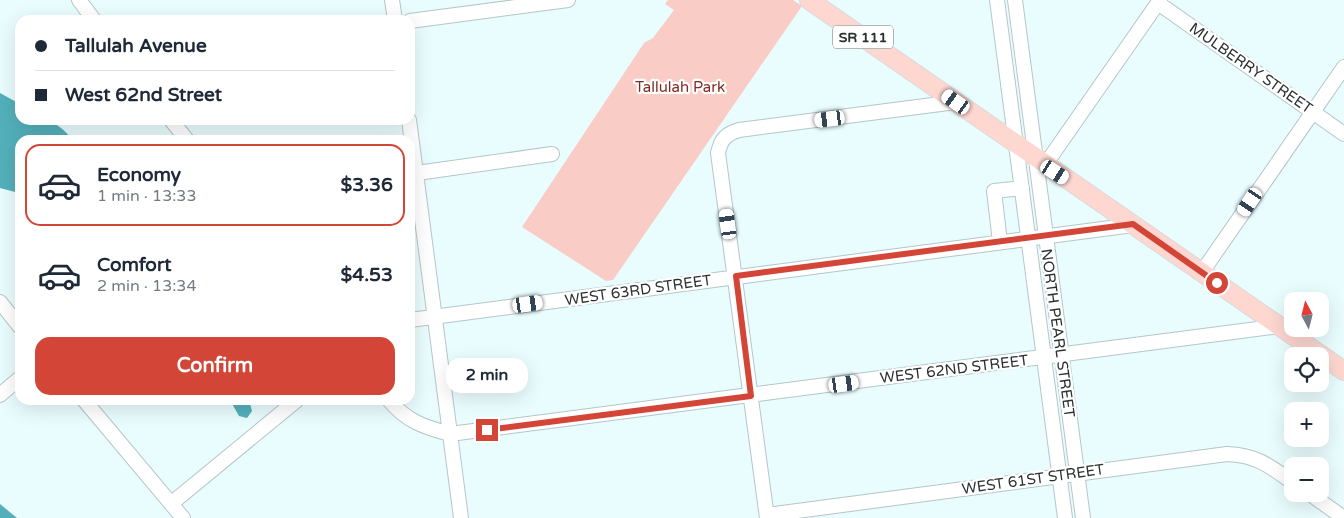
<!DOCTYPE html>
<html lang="en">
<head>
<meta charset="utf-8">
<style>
  body { margin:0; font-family:"Varela Round",sans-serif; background:#f6f6f7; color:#1f2937; height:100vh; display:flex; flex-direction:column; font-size:19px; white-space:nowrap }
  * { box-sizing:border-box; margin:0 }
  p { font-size:16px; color:#747a83 }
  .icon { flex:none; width:28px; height:28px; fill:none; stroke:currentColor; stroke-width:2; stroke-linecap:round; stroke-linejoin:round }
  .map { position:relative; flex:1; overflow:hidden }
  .details { position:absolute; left:15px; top:135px; width:400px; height:270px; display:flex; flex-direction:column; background:#fff; border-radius:15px; box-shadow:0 5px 20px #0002 }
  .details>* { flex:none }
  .banner { position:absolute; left:15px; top:15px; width:400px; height:110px; border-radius:15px; box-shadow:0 5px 20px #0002; display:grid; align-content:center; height:110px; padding:0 20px; background:#fff }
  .needle { width:32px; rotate:353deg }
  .buttons { position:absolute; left:1284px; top:292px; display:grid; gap:10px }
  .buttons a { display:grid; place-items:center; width:45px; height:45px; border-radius:10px; background:#fff; box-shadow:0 5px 20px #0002; font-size:25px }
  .end { position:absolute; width:22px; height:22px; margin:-11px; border:6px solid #d24537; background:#fff; box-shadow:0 0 0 2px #fff }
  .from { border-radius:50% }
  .bubble { position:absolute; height:35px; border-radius:15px; background:#fff; box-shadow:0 5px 20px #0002; font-size:16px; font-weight:700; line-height:35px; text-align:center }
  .car { position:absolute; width:15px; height:30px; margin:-15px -8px; border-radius:6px; box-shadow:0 0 4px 1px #0007; background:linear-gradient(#fff 24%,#345 0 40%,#fff 0 76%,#345 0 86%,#fff 0) }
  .banner b { display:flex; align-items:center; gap:18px; height:48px; font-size:19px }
  .banner b+b { border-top:1px solid #e0e1e3 }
  .banner i { width:12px; height:12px; background:#1f2937 }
  ul { padding:9px 0 0; list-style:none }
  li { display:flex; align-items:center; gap:15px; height:82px; margin:0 10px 8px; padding:0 10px; border:2px solid transparent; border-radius:15px }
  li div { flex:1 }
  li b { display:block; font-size:19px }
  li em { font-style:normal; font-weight:700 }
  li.current { border-color:#d24537 }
  li>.icon { width:45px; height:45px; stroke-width:1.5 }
  .button { display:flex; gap:10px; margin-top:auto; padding:10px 20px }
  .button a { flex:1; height:58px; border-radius:15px; background:#d24537; color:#fff; font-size:20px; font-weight:700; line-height:58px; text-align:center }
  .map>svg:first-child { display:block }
</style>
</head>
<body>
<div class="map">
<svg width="1344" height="518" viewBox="0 0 1344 518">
  <rect width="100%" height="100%" fill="#e9fcfe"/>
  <path fill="#f9cdc6" d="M668,0H793L802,6L613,280L606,281L522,227L644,43L653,38L674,10L665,4Z"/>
  <path fill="#53b0bb" d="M0,93L20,104V120C48,120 54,118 73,140H20V197L15,192L0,188Z
    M230,400H249L252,411L247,418L239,416Z
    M0,504L17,518H0Z"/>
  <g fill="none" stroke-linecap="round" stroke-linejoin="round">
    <defs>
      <path id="minor" d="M79,0L94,20
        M392,0L395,20
        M997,0L1065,518
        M1015,0L1083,518
        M1158,3L1344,134
        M410,21L568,0
        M171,120L187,140
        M409,120L461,518
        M1045,165L1160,0
        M410,174L552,154
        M1000,242L994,191L1022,188
        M1202,272L1344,67
        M0,302L20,327
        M410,320L1133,225
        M0,395L20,378
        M84,400L183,518
        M389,400C406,421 424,427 450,434L1280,326
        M1310,494L1344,518
        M172,503L297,400
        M767,515L1227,454C1256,455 1270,466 1292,482
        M767,518L718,153C721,139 726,134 739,130L956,102"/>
      <path id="major" d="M809,0L1344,371"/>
    </defs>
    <use href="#minor" stroke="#b4c6c8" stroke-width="16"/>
    <use href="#major" stroke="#d9dada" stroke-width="20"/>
    <use href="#minor" stroke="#fff" stroke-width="14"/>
    <use href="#major" stroke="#fed7d1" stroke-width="18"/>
  </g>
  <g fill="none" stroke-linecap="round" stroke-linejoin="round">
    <path stroke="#d24537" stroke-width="6" d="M487,430L751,396L736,276L1133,224L1217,283"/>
  </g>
  <g text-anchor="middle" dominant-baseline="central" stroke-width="4.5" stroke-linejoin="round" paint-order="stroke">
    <rect fill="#fff" stroke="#6a6f6f" stroke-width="1" x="833" y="25.5" width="60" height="23" rx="4"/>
    <g font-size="14" font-weight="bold" fill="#2a3131">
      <text x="863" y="37">SR 111</text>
    </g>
    <g font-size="15" fill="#2a3131" stroke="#fff">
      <text transform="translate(1251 68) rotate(35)">MULBERRY STREET</text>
      <text transform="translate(638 290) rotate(-8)">WEST 63RD STREET</text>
      <text transform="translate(1058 333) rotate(82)">NORTH PEARL STREET</text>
      <text transform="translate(954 369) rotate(-7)">WEST 62ND STREET</text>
      <text transform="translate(1033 479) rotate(-8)">WEST 61ST STREET</text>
    </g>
    <g font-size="15" fill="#812c23" stroke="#fff">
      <text x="680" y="87">Tallulah Park</text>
    </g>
  </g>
</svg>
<div class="buttons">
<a><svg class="needle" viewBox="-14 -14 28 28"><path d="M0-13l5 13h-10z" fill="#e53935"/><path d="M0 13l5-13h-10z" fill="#747a83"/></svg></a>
<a><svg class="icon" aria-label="locate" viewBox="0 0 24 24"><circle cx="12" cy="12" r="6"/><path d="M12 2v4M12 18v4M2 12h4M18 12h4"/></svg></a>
<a>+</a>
<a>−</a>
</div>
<i class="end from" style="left:1217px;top:283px"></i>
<i class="end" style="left:487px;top:430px"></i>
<div class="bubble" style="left:446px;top:358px;width:82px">2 min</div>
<i class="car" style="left:956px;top:102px;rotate:305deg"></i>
<i class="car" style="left:830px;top:119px;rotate:263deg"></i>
<i class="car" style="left:1055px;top:172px;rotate:123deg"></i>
<i class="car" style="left:1250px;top:202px;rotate:214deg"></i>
<i class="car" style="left:728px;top:224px;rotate:352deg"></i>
<i class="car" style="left:528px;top:304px;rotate:82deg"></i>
<i class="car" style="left:844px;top:384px;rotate:82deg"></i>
<div class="banner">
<b><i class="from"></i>Tallulah Avenue</b>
<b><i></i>West 62nd Street</b>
</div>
<section class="details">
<ul>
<li class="current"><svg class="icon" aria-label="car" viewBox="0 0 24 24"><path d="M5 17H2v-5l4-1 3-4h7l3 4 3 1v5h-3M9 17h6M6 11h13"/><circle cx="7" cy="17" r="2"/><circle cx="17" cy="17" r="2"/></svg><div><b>Economy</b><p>1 min · 13:33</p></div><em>$3.36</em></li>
<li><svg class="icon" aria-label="car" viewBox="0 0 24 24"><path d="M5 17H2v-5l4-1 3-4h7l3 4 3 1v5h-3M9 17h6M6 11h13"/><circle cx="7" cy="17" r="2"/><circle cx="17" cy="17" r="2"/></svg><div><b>Comfort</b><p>2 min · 13:34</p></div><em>$4.53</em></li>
</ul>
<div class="button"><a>Confirm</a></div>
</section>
</div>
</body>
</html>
